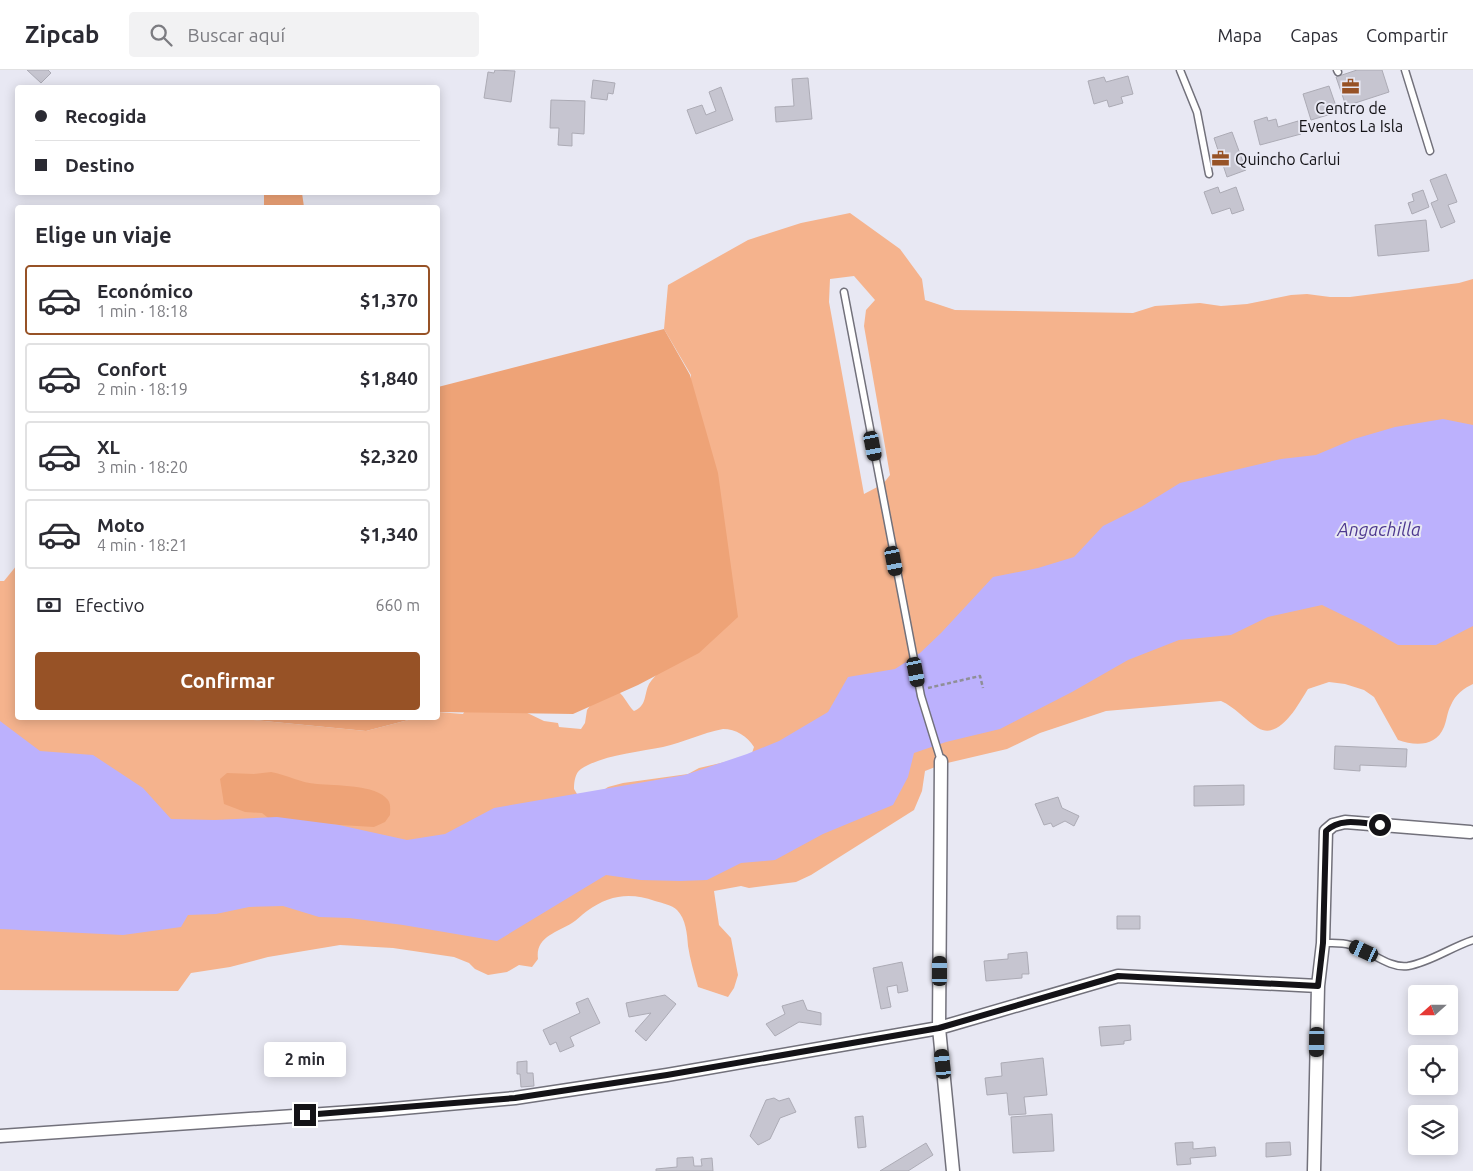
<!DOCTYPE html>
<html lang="es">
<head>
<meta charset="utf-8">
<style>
  body { margin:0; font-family:Ubuntu,sans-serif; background:#f2f2f3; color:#2b2b33; height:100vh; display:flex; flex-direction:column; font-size:19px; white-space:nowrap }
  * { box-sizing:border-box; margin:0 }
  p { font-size:16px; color:#7c7c81 }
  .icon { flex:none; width:28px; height:28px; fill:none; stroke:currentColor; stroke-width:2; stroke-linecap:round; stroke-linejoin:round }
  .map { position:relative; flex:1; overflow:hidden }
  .side { position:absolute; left:15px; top:135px; width:425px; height:515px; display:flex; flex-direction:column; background:#fff; border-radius:5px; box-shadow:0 2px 12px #0003 }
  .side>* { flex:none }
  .banner { position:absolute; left:15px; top:15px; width:425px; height:110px; border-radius:5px; box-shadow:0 2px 12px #0003; display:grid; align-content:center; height:110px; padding:0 20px; background:#fff }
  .needle { width:32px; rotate:249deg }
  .tools { position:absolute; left:1408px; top:915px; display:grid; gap:10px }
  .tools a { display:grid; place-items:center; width:50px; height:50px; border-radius:5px; background:#fff; box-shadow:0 2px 12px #0003; font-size:25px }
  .end { position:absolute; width:22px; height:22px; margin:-11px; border:6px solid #141317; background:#fff; box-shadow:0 0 0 2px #fff }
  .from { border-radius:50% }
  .bubble { position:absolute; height:35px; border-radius:5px; background:#fff; box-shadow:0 2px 12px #0003; font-size:16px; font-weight:700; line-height:35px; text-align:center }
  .car { position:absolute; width:15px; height:30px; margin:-15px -8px; border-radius:6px; box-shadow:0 0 4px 1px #0007; background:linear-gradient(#222 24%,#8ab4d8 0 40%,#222 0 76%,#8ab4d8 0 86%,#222 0) }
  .banner b { display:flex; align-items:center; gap:18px; height:48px; font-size:19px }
  .banner b+b { border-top:1px solid #e1e1e2 }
  .banner i { width:12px; height:12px; background:#2b2b33 }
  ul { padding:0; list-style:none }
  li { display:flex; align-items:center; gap:15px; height:70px; margin:0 10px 8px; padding:0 10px; border:2px solid #e1e1e2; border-radius:5px }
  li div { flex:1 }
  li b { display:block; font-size:19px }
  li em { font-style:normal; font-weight:700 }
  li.on { border-color:#975226 }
  li>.icon { width:45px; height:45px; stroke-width:1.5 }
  h2 { padding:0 20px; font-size:22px; line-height:60px }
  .pay { display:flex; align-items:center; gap:12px; height:55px; padding:0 20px; font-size:19px }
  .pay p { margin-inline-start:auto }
  .cta { display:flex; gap:10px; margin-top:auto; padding:10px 20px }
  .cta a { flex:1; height:58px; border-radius:5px; background:#975226; color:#fff; font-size:20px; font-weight:700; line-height:58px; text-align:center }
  header { display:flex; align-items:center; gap:30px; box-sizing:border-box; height:70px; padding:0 25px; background:#fff; border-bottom:1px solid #e1e1e2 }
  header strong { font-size:24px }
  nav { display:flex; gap:28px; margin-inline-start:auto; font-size:18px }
  .search { width:350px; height:45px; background:#f2f2f3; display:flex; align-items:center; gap:12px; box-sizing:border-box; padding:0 18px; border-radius:5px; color:#7c7c81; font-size:19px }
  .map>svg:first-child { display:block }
</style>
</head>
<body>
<header>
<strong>Zipcab</strong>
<div class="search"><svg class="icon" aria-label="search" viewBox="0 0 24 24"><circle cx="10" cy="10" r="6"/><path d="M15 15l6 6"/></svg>Buscar aquí</div>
<nav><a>Mapa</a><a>Capas</a><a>Compartir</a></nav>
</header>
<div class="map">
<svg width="1473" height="1101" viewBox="0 0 1473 1101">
  <rect width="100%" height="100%" fill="#e8e8f3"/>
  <path fill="#f5b38d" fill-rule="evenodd" d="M850,143L900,179L922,209L925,230L955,240L1133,243L1155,236L1200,233L1221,236L1247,234L1291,225L1307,224L1330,227H1350L1459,213L1473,209V614C1464,618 1455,625 1451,635C1447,642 1447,650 1444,657C1436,677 1415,676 1398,670L1374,627L1364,620L1345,614L1329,612L1308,619C1299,633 1280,671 1258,658C1245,650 1235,637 1221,631L1106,641L1040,663L1007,679L943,694L925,701L922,721L914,740L811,805L796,812L749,818L741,816L714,821L719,855L731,868L738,905L734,918L728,927L698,917C694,903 690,889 688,876C687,864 686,849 677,840C672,835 662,833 655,831C630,822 609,825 587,841C581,845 577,850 572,853C556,863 535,867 538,889L532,897L519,895L507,902L488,905L475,899L469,893L454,887L393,878L340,875L268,887L230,897L191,903L178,921L0,920V511H4L17,495L18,648H233L366,661L416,648H438V642L463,644L466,639H519L544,651L558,653L559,657L581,659L585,653L587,640L600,622L618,621C625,627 629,637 634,641C647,636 644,624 649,614C652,609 656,605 660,601L691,305L664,259L668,215L748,170L801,153ZM854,206L875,230L866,240L864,256L890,405L883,414L864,424L829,232L830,209ZM723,659C736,659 747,666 754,677L751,686L699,698L688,704L623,713L608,717L595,726L577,724L574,719C574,712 575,703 581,699C602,685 639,682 663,677C684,672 702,663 723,659Z"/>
  <path fill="#eea377" d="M264,123H302L304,137H264Z
    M664,259L690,305L718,403L738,547L699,583L638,615L573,644L438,642V317Z
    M233,648H416L366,661Z
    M271,702C287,705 301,713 317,714C335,716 376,714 388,730C391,734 390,740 390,745L385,752L374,757L272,751L262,743L245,742L224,734L220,709L227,703L254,704Z"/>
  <path fill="#bcb1fd" d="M1443,349L1473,355V556L1436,575H1398L1363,555L1322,535L1268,547L1231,565L1179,570L1128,590L1072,622L1000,659L946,672L914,683L908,707L893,735L823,764L775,790L741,793L707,810L680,811L641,810L606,805L497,871L403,855L349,848L319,847L283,836L249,837L216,844L188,845L181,857L123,865L0,859V651L40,681L93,685L143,718L171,749L215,750L277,747L339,755L407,770L445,764L494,738L685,705L747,684L779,671L828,642L848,607L895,599L920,583L941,563L993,507L1038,498L1074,487L1103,456L1141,437L1180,413L1281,389L1316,385L1354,369L1395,357Z"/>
  <path fill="#c6c5d0" stroke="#acabb5" d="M27,0H48L51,3L41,13Z
    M495,0L515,1L511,32L484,28L488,2L494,3Z
    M1357,0H1382L1389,22L1346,36L1336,7Z
    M1128,6L1133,24L1121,27L1123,33L1109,37L1107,30L1094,34L1088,11L1104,7L1106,12Z
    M808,8L812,49L776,52L775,37L794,36L792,9Z
    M593,10L615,13L613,24L608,23L607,30L591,28Z
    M1329,16L1338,42L1311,50L1303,24Z
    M721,17L733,50L696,64L687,40L702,35L706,45L716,41L709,22Z
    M551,30L585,31L584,64L572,63V76L558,75L559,58H550Z
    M1267,47L1268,51L1276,49L1278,57L1298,51L1301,64L1260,75L1254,51Z
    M1232,62L1246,100L1227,107L1214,68Z
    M1446,104L1457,132L1448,135L1455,152L1441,158L1431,133L1438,130L1430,110Z
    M1218,117L1220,123L1236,117L1244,140L1232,144L1230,138L1212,144L1204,122Z
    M1423,120L1429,137L1412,144L1408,133L1414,131L1412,124Z
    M1426,150L1429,181L1378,186L1375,155Z
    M1335,676L1407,679L1406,697L1360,695V701L1334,699Z
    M1244,715V735L1194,736V716Z
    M1058,727L1062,738L1079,746L1074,756L1065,751L1053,757L1051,753L1044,755L1035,734Z
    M1117,846H1140V859H1117Z
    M1027,882L1029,904H1022V908L986,911L984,891L1008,889V884Z
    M902,892L908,921L898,923L897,915L887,917L891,937L881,939L873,898Z
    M665,925L676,934L646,971L635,961L651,943L629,947L626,933Z
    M588,928L600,953L570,967L574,976L560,982L556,972L550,975L543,960L580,943L576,933Z
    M803,930L807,940L821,943V955L799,952L775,966L766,954L785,944L782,936Z
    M1130,955L1131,970L1124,971V974L1101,976L1099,957Z
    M1043,988L1047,1025L1024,1027L1026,1044L1009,1045L1007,1023L987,1025L985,1008L1002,1006L1001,993Z
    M527,991V1003H533L534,1016L521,1017L520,1004H517V992Z
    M774,1028L779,1031L789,1028L796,1042L780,1048L770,1069L758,1075L750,1066L766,1030Z
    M1052,1044L1054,1081L1013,1083L1011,1047Z
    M863,1046L866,1077L858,1078L855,1047Z
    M1193,1072V1079L1215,1077L1216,1086L1190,1088L1191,1094L1177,1095L1175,1073Z
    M1290,1072L1291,1085L1266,1087V1073Z
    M926,1073L933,1085L908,1101H880Z
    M693,1087L694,1096H702L701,1089L712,1088L713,1101H656V1099L677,1097V1088Z"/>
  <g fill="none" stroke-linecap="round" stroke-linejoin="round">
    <defs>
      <path id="lane" d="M1180,0L1197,42L1209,104
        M1337,0L1338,2
        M1405,0L1430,81
        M844,222L921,626L941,691
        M1323,873C1332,873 1342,872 1350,875C1369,879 1388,899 1408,896C1431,892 1451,877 1473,870"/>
      <path id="street" d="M941,691L939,958L953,1101
        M0,1066L381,1040L515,1028L667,1005L939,958L1118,906L1318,916
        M1314,1101L1318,916L1323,873L1326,761L1333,755L1345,752L1470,762"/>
    </defs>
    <use href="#lane" stroke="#72717b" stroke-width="9"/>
    <use href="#street" stroke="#72717b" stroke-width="15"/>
    <path stroke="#8f8f97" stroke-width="2.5" stroke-dasharray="4 2.5" stroke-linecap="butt" d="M928,618L980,606L983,618"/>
    <use href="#lane" stroke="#fff" stroke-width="6"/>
    <use href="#street" stroke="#fff" stroke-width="12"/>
  </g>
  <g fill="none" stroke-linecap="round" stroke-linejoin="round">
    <path stroke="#141317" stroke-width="6" d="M305,1045L515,1028L667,1005L939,958L1118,906L1318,916L1323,873L1326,761C1340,747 1362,753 1380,755"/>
  </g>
  <defs>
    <symbol id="office-bare" viewBox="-9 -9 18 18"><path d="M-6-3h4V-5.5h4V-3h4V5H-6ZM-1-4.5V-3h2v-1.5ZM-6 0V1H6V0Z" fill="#975226" stroke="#e8e8f3" stroke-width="2.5" paint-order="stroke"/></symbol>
  </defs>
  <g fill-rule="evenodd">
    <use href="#office-bare" x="1338" y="4" width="25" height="25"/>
    <use href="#office-bare" x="1208" y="76" width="25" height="25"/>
  </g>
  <g text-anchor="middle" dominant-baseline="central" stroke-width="4" stroke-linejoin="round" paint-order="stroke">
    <g font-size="16" fill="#141317" stroke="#e8e8f3">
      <text x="1351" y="38">Centro de<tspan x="1351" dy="18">Eventos La Isla</tspan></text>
      <text x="1235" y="89" text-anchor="start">Quincho Carlui</text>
    </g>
    <g font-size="18" font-style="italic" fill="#4d388f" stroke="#e8e8f3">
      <text x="1379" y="459">Angachilla</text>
    </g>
  </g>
</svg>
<div class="tools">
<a><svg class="needle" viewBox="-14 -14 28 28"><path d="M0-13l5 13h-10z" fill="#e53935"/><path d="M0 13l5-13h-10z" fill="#7c7c81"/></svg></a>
<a><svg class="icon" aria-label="locate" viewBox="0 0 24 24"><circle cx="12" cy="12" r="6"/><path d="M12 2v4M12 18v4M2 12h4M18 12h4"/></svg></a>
<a><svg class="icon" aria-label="layers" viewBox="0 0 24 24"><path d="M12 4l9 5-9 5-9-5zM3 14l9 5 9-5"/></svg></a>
</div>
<i class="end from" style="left:1380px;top:755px"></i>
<i class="end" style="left:305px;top:1045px"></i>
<div class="bubble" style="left:264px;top:972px;width:82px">2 min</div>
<i class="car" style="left:873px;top:376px;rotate:169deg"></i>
<i class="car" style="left:894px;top:491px;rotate:169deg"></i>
<i class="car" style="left:916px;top:602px;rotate:169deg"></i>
<i class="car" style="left:1364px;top:881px;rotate:295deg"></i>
<i class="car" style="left:940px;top:901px;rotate:0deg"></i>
<i class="car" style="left:1317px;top:972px;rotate:181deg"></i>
<i class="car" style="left:943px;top:994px;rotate:354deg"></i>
<div class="banner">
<b><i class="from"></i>Recogida</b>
<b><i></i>Destino</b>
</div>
<section class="side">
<h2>Elige un viaje</h2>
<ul>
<li class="on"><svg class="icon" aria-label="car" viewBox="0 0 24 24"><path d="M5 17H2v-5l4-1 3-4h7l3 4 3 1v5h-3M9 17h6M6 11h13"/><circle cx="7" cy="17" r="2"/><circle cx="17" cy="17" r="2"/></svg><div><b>Económico</b><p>1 min · 18:18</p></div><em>$1,370</em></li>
<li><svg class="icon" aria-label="car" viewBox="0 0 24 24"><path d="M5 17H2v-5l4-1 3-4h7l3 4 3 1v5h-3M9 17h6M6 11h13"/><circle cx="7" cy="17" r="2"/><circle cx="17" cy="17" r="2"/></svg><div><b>Confort</b><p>2 min · 18:19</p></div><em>$1,840</em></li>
<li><svg class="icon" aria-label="car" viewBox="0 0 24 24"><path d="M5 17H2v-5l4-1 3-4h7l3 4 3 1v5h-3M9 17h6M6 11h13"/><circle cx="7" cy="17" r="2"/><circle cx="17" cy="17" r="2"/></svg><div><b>XL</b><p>3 min · 18:20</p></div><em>$2,320</em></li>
<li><svg class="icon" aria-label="car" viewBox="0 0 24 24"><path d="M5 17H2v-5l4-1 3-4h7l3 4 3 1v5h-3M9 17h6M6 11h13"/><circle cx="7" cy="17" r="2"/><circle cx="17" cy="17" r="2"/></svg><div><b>Moto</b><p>4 min · 18:21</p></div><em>$1,340</em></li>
</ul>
<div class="pay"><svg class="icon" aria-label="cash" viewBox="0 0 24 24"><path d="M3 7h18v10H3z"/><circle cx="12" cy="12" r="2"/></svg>Efectivo<p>660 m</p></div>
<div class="cta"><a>Confirmar</a></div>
</section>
</div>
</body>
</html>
